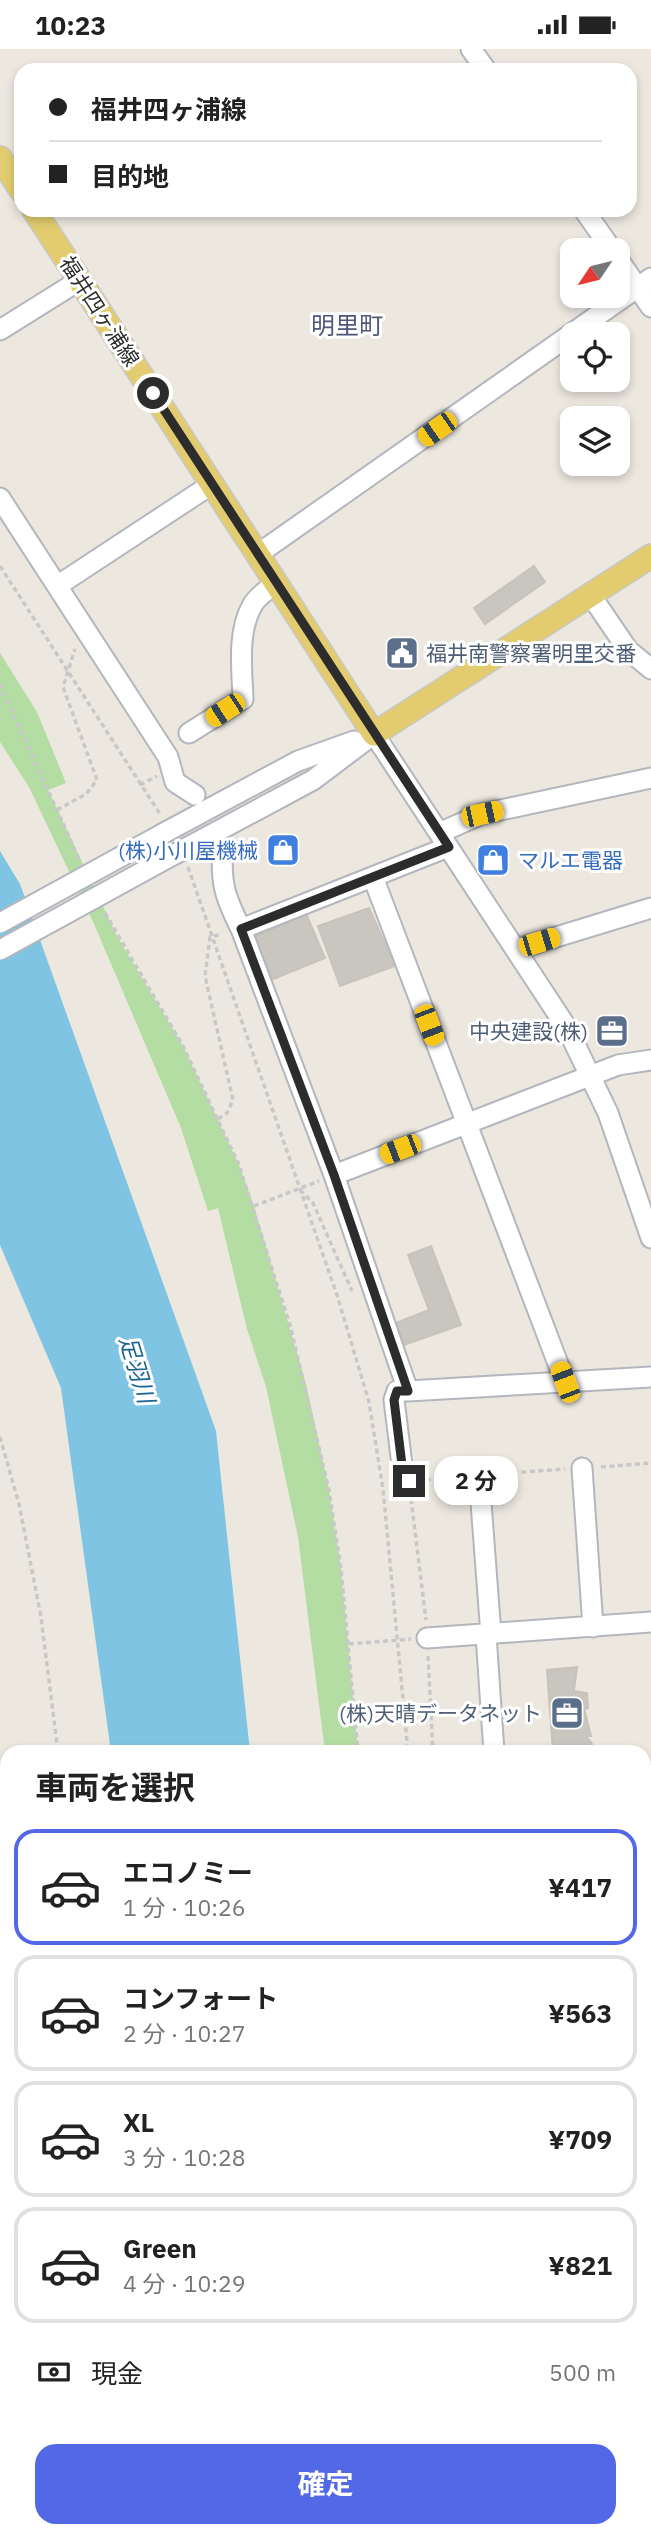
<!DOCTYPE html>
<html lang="ja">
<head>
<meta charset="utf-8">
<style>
  body { margin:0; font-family:"IBM Plex Sans","Noto Sans JP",sans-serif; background:#f2f2f2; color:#222; height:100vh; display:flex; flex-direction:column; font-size:26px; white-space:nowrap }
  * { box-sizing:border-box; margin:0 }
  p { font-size:23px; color:#767676 }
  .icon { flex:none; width:38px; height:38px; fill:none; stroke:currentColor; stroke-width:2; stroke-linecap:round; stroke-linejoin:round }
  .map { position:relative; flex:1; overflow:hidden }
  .panel { position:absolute; left:0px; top:1696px; width:651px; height:793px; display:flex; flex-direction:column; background:#fff; border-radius:21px 21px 0 0; box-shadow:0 4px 10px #0003 }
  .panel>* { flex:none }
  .guide { position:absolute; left:14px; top:14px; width:623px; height:154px; border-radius:21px; box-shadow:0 4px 10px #0003; display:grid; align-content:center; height:154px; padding:0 35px; background:#fff }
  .needle { width:46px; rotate:235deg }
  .buttons { position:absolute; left:560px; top:189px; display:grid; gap:14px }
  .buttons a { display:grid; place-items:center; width:70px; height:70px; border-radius:14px; background:#fff; box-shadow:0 4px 10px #0003; font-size:35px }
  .end { position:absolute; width:32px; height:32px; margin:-16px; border:9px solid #2c2c2c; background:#fff; box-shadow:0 0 0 4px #fff }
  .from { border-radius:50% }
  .bubble { position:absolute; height:49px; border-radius:21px; background:#fff; box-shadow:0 4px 10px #0003; font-size:23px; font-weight:700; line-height:49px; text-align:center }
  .car { position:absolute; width:21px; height:42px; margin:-21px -10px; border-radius:9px; box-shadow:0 0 5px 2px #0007; background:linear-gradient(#f5c518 24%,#345 0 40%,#f5c518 0 76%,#345 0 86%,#f5c518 0) }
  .guide b { display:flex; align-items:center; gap:24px; height:66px; font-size:26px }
  .guide b+b { border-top:2px solid #e0e0e0 }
  .guide i { width:18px; height:18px; background:#222 }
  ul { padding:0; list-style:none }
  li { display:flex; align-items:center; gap:21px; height:116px; margin:0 14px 10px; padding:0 21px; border:4px solid #e0e0e0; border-radius:21px }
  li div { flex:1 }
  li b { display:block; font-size:26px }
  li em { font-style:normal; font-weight:700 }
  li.active { border-color:#5368e7 }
  li>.icon { width:63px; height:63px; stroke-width:1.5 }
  h2 { padding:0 35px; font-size:32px; line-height:84px }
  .pay { display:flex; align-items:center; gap:18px; height:77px; padding:0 35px; font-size:26px }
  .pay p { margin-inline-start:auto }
  .primary-button { display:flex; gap:14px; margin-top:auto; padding:14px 35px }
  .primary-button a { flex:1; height:80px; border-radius:21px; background:#5368e7; color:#fff; font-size:28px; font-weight:700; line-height:80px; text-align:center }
  .status { display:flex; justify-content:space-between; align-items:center; height:49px; padding:0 35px; background:#fff; direction:ltr }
  .status svg { height:19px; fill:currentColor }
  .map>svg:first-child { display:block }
</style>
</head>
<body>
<div class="status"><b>10:23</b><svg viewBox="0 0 49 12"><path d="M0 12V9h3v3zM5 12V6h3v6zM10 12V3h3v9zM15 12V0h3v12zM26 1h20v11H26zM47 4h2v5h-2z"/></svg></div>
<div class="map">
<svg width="651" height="2487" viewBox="0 0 651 2487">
  <rect width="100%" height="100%" fill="#ece8e0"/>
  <path fill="#b4dda3" d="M0,604L37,663L66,734L48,741L118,889L183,997L239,1116L254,1157L306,1335L329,1441L341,1520L358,1703H325L298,1488L266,1338L247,1280L218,1159L208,1162L181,1079L94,875L29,738L0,693Z"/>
  <path fill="#7fc4e2" d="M0,802L20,835L216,1382L250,1703H111L61,1339L0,1196Z
    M23,2482H222L225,2487H21Z"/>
  <path fill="#c8c6bf" stroke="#c8c3ba" stroke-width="2" d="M534,517L545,533L485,575L474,559Z
    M369,859L395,917L340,937L318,877Z
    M306,865L325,909L271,931L252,889Z
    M431,1197L461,1276L401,1297L393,1275L429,1261L408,1206Z
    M577,1618L574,1642L587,1644L588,1659L584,1660L591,1687H586L592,1695L585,1699L577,1696L578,1702L553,1703L547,1621Z
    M651,1953V2011L644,2013V1954Z
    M651,2083V2176L644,2177V2084Z"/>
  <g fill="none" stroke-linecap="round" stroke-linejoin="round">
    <defs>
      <path id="minor" d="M471,0L486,21
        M584,161L612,201
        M618,210L651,258
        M0,281L80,231
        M0,449L168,708L175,733L195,746
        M258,505L651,229
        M57,537L212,435
        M590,545L628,601L651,620
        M189,684L243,650C242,621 237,583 252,557C256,548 268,541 275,534
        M374,685L567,979L608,1064L651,1189
        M164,784L298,712L354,692
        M439,784L482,765L651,729
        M223,798C220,834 225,848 241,880L334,1126L408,1342L651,1328
        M175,805L313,731L374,685
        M373,828L565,1333
        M241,880L448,798
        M517,900L651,859
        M334,1126L618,1016L651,1011
        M408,1342H397L394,1351L403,1424L409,1432
        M582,1419L593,1578
        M479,1427L491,1586
        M486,1586L494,1703
        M427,1589L651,1573
        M644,1734L651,1733
        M0,1763L7,1834
        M644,1897L651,1896
        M644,2067L651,2065
        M0,2180L7,2102
        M644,2231L651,2229
        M644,2393L651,2391
        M486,2482L493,2487
        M525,2482L527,2487
        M414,2487L415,2482"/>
      <path id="major" d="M0,109L21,141
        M34,161L374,685L651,507"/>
    </defs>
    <use href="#minor" stroke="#b4b6be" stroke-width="23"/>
    <use href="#major" stroke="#c8c8c8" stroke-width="26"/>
    <path stroke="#c8c8c8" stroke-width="3.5" stroke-dasharray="5 3.5" stroke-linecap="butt" d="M0,517L160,765
      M0,635L79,810
      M140,736L157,727
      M57,761L86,745L97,731L63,638L75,600
      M188,818L337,1246L369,1353L383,1440L408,1703
      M105,864L183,997L239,1116L290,1276L329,1441L341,1520L358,1703
      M218,1070L227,1064L233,1051L205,927L210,888L222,885
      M300,1141L313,1154L352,1242
      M254,1157L319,1132
      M0,1388L19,1455L41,1568L58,1703
      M601,1418L651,1414
      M496,1425L565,1420
      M426,1431L460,1428
      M411,1450L426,1571
      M349,1595L411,1590
      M428,1607L433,1703
      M0,2360L7,2332
      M287,2487L288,2482
      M352,2487L354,2482
      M366,2487L368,2482"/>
    <use href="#minor" stroke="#fff" stroke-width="19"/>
    <use href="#major" stroke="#e2cc6f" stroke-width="23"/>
    <defs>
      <path id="minor-bridge" d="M0,874L164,784
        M0,901L175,805"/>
    </defs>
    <use href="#minor-bridge" stroke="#b4b6be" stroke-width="23" stroke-linecap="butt"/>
    <use href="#minor-bridge" stroke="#fff" stroke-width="19"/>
  </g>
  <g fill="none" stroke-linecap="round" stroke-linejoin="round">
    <path stroke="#2c2c2c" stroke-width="9" d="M153,344L449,798L241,880L334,1126L408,1342H397L394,1351L403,1424L409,1432"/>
  </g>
  <defs>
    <symbol id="civic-square" viewBox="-11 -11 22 22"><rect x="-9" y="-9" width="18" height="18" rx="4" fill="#5c6f8a" stroke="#fff"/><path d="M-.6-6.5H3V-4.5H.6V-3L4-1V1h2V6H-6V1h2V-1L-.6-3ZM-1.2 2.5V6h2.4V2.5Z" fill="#fff"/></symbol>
    <symbol id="shop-square" viewBox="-11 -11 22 22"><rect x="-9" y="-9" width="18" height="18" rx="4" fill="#3f7fe0" stroke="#fff"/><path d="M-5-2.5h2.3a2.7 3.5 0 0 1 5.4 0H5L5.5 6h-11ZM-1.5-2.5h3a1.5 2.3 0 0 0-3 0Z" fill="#fff"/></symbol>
    <symbol id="office-square" viewBox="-11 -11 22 22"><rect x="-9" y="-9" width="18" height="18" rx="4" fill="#5c6f8a" stroke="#fff"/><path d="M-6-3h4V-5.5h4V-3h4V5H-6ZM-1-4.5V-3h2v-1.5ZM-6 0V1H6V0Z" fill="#fff"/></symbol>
  </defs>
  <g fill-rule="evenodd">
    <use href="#civic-square" x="383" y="585" width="38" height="38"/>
    <use href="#shop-square" x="264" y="782" width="38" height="38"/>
    <use href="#shop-square" x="474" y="792" width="38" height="38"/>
    <use href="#office-square" x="593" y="963" width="38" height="38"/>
    <use href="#office-square" x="548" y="1645" width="38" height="38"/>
  </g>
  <g text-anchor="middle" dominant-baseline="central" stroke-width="6" stroke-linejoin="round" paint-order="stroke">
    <g font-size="21" fill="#2c2c2c" stroke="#fff">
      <text transform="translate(100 262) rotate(57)">福井四ヶ浦線</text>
    </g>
    <g font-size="21" fill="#4e5e75" stroke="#fff" text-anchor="end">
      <text x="426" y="604" text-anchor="start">福井南警察署明里交番</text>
      <text x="588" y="982">中央建設(株)</text>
      <text x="542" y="1664">(株)天晴データネット</text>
    </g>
    <g font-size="21" fill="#366cbe" stroke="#fff" text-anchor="end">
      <text x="258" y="801">(株)小川屋機械</text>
      <text x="518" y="811" text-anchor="start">マルエ電器</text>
    </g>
    <g font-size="23" font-style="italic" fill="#1c6491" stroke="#fff">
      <text transform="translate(138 1320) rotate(73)">足羽川</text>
    </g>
    <g font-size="24" fill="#515779" stroke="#fff">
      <text x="347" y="276">明里町</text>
    </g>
  </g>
</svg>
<div class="buttons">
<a><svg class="needle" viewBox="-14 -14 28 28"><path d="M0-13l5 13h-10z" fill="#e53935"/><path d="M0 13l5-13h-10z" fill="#767676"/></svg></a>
<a><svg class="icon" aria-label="locate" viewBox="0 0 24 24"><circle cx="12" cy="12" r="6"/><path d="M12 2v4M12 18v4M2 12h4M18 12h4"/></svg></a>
<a><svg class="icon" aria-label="layers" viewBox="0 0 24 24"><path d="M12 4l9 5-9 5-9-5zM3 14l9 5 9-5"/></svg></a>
</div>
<i class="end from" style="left:153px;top:344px"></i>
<i class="end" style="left:409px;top:1432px"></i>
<div class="bubble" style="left:434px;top:1407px;width:84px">2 分</div>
<i class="car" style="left:437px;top:380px;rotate:235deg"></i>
<i class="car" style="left:225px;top:661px;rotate:237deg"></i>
<i class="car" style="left:482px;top:765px;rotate:78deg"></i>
<i class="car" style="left:539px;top:893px;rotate:73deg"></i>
<i class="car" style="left:429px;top:976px;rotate:159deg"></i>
<i class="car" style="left:400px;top:1100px;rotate:249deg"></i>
<i class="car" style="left:565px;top:1333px;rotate:339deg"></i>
<div class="guide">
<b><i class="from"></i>福井四ヶ浦線</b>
<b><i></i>目的地</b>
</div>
<section class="panel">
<h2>車両を選択</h2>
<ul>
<li class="active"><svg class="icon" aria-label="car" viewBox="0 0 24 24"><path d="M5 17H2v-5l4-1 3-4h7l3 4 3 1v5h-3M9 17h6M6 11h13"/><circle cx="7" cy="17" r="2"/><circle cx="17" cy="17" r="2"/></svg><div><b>エコノミー</b><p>1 分 · 10:26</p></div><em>¥417</em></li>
<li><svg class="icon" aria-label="car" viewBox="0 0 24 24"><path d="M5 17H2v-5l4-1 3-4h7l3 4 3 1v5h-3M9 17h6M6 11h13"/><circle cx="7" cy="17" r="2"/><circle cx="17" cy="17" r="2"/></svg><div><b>コンフォート</b><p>2 分 · 10:27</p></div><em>¥563</em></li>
<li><svg class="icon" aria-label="car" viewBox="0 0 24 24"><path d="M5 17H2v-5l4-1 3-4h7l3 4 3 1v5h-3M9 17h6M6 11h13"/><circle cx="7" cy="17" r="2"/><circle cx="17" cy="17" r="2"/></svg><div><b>XL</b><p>3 分 · 10:28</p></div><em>¥709</em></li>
<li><svg class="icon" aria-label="car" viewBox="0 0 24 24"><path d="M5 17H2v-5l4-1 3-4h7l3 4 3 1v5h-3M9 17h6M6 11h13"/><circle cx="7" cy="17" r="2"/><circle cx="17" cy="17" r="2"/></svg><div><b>Green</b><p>4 分 · 10:29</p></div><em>¥821</em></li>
</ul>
<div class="pay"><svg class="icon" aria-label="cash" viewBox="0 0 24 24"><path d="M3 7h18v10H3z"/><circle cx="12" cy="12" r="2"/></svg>現金<p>500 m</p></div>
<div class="primary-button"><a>確定</a></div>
</section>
</div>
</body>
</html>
